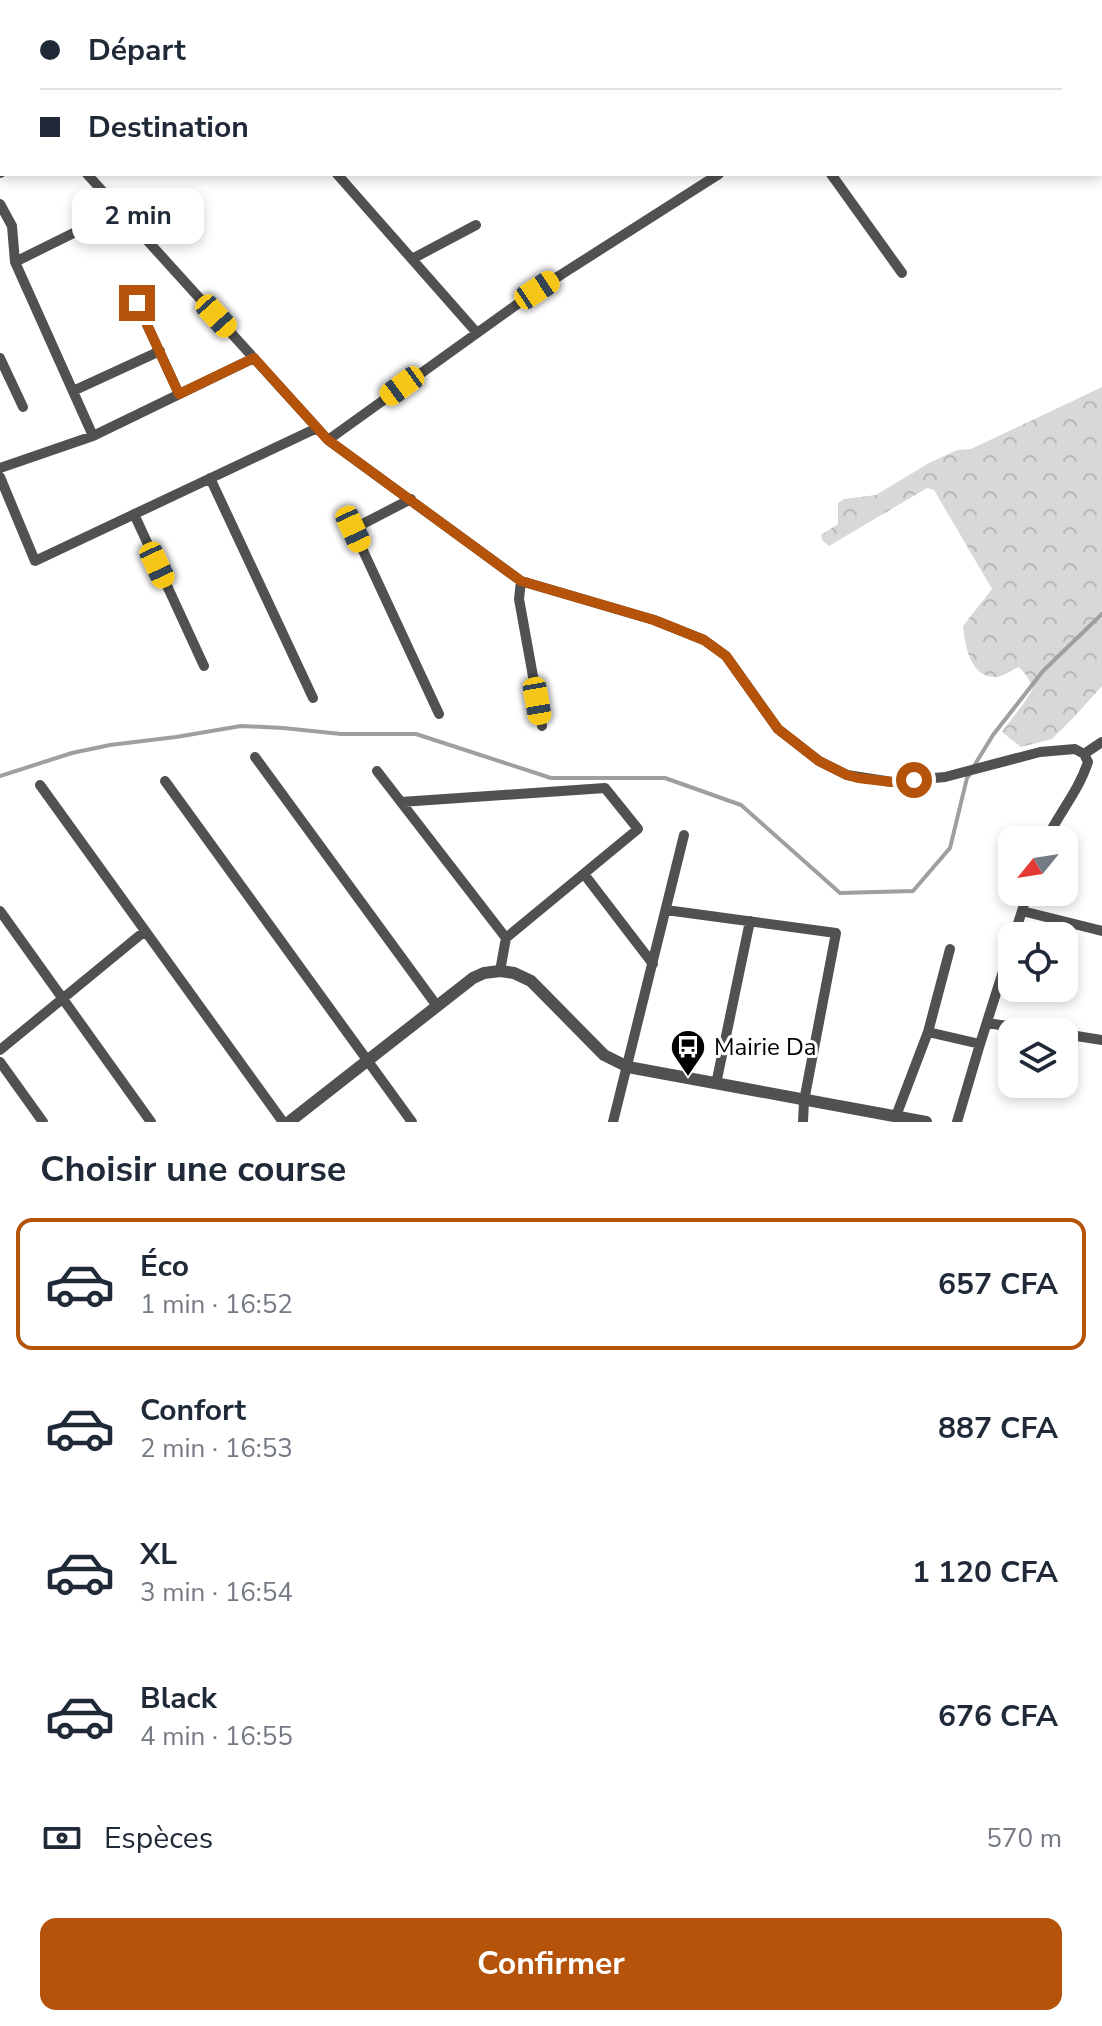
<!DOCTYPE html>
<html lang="fr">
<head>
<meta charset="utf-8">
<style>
  body { margin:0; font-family:"Nunito Sans",sans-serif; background:#f6f6f7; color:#1f2937; height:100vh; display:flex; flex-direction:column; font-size:30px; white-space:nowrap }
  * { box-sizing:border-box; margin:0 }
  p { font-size:26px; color:#747a83 }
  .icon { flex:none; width:44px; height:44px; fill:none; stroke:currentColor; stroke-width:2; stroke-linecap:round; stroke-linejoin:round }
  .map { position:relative; height:1122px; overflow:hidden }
  .sheet { display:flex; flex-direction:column; background:#fff; flex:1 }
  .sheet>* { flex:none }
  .banner { position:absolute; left:0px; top:0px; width:1102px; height:176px; box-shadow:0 4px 12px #0003; display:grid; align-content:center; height:176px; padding:0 40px; background:#fff }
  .needle { width:52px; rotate:240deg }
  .tools { position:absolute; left:998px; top:826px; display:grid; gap:16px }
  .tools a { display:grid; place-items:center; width:80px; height:80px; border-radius:16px; background:#fff; box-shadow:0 4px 12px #0003; font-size:40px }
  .end { position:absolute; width:36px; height:36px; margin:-18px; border:10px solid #b45309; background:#fff; box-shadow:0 0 0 4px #fff }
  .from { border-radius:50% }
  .bubble { position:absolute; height:56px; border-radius:16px; background:#fff; box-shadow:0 4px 12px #0003; font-size:26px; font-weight:700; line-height:56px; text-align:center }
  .car { position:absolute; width:24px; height:48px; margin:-24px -12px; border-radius:10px; box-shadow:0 0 6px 2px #0007; background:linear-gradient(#f5c518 24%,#345 0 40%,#f5c518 0 76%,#345 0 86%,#f5c518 0) }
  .banner b { display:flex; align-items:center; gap:28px; height:76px; font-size:30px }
  .banner b+b { border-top:2px solid #e0e1e3 }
  .banner i { width:20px; height:20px; background:#1f2937 }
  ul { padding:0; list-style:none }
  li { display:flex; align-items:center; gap:24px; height:132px; margin:0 16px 12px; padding:0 24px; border:4px solid transparent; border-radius:16px }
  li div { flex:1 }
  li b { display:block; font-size:30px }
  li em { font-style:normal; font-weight:700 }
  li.active { border-color:#b45309 }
  li>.icon { width:72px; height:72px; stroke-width:1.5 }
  h2 { padding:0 40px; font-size:36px; line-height:96px }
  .pay { display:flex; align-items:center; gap:20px; height:88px; padding:0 40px; font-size:30px }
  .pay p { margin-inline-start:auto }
  .cta { display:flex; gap:16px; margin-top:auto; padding:16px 40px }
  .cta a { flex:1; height:92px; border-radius:16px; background:#b45309; color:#fff; font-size:32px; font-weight:700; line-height:92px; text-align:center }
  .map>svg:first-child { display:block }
</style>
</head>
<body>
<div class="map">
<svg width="1102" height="1122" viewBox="0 0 1102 1122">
  <defs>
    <pattern id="forest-crowns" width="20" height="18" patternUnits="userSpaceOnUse" patternTransform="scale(2)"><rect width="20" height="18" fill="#d8d8d8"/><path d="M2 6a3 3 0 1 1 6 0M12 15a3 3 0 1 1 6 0" fill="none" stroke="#b8b8b8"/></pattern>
  </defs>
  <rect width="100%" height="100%" fill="#fff"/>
  <path fill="url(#forest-crowns)" d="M1102,387V686L1076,715L1052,739L1021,747L1002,732C1014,715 1023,707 1033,688L1026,675L1019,667C1011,670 1003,677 995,677C970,677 965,645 963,626L992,589L934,490L927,488L829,546L822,540L821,535L838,524V503L844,499L876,495L929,463L957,450L971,449Z"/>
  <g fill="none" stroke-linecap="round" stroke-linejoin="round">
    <path stroke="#9f9f9f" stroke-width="4" d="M974,766L993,735L1043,671L1102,614
      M0,776L72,753L110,745L176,737L241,726L283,728L341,734H416L551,778H665L741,805L840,893L913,891L950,848L967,778L970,774"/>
    <path stroke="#515151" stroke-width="10" d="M711,0L712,2
      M860,0L862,2
      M1059,0L1061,2
      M656,2L659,0
      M988,2L991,0
      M1100,50L1102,52
      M0,76L2,78
      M0,173L2,172
      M87,174L328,440L521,581L654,620L704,640L726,656L778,729L819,761L847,775L892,782L945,777L1040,752L1075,749L1084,754L1088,762C1079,790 1059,813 1046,840
      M337,174L477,333
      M831,174L902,273
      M0,204L12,226L15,262L93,436
      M412,259L476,225
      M15,262L120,210
      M137,303L179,394
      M0,358L23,407
      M73,391L160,351
      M328,440L537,290L719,174
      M0,468L93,436L254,358
      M0,477L35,561L317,428
      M210,478L313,698
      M411,499L353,529L439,714
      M134,514L204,666
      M521,581L519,599L542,726
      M1084,754L1102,742
      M255,757L437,1006
      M377,771L506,938
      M165,781L412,1122
      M40,785L283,1122
      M401,802L605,788L638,829L506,938L500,971
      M584,874L653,964
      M666,910L836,933L804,1101L803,1122
      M0,911L151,1122
      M1022,911L1102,931
      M1014,936L1028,892
      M987,1023L1048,1032
      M928,1032L980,1044
      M1064,1034L1102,1040
      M0,1050L145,931
      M0,1062L43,1122
      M716,1084L750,921
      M896,1116L928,1032L950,949
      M613,1122L684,835
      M957,1122L980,1044L1012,943"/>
    <path stroke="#515151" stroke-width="12" d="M289,1122L473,978L484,973L500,971L514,973L531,981L604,1055L628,1067L926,1122"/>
  </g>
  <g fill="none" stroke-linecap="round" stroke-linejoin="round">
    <path stroke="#b45309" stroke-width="10" d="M137,303L179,394L254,358L328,440L521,581L654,620L704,640L726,656L778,729L819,761L847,775L858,778L892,782L914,780"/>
  </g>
  <defs>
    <symbol id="bus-pin" viewBox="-11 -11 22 30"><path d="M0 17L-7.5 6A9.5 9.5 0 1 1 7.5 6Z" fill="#000" stroke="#fff"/><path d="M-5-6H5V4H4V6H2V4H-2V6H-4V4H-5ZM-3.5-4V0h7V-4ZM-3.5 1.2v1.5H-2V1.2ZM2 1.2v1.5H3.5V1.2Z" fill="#fff"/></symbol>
  </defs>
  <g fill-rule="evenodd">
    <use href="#bus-pin" x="668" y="1027" width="40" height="54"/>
  </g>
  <g text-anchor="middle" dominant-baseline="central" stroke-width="6" stroke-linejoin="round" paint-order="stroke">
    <g font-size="24" fill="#000" stroke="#fff" text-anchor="start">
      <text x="714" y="1047">Mairie Da</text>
    </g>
  </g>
</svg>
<div class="tools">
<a><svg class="needle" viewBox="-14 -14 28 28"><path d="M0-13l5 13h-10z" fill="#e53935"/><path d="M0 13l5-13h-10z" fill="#747a83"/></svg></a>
<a><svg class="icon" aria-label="locate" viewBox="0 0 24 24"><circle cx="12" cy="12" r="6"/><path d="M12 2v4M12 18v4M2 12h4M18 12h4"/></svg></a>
<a><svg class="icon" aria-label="layers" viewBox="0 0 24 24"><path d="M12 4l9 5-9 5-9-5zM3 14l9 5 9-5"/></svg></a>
</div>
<i class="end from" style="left:914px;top:780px"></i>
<i class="end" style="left:137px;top:303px"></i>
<div class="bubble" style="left:72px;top:188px;width:132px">2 min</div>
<i class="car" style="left:537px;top:290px;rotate:57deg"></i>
<i class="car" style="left:216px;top:316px;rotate:138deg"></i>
<i class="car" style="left:402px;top:386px;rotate:234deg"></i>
<i class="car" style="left:353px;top:529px;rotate:155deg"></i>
<i class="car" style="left:157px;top:565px;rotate:155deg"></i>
<i class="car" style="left:537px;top:701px;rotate:170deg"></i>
<div class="banner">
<b><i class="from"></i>Départ</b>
<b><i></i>Destination</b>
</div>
</div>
<section class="sheet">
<h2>Choisir une course</h2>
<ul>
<li class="active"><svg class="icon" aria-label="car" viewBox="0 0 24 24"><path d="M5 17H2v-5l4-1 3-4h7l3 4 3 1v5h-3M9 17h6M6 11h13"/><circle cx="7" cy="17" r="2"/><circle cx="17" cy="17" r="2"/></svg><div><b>Éco</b><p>1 min · 16:52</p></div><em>657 CFA</em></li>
<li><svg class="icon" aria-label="car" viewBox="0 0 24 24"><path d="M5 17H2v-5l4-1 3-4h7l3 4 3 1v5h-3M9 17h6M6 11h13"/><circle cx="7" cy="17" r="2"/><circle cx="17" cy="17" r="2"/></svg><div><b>Confort</b><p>2 min · 16:53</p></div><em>887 CFA</em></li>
<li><svg class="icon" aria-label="car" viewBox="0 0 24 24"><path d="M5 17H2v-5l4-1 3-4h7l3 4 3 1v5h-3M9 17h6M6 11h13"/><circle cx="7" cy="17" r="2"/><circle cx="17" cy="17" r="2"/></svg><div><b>XL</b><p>3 min · 16:54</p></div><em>1 120 CFA</em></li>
<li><svg class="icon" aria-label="car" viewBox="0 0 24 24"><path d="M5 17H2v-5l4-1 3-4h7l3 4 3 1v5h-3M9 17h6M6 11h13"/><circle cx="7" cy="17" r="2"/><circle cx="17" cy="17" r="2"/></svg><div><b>Black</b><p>4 min · 16:55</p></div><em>676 CFA</em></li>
</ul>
<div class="pay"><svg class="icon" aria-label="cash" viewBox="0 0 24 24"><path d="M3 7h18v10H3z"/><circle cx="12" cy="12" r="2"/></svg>Espèces<p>570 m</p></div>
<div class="cta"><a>Confirmer</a></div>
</section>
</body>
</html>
